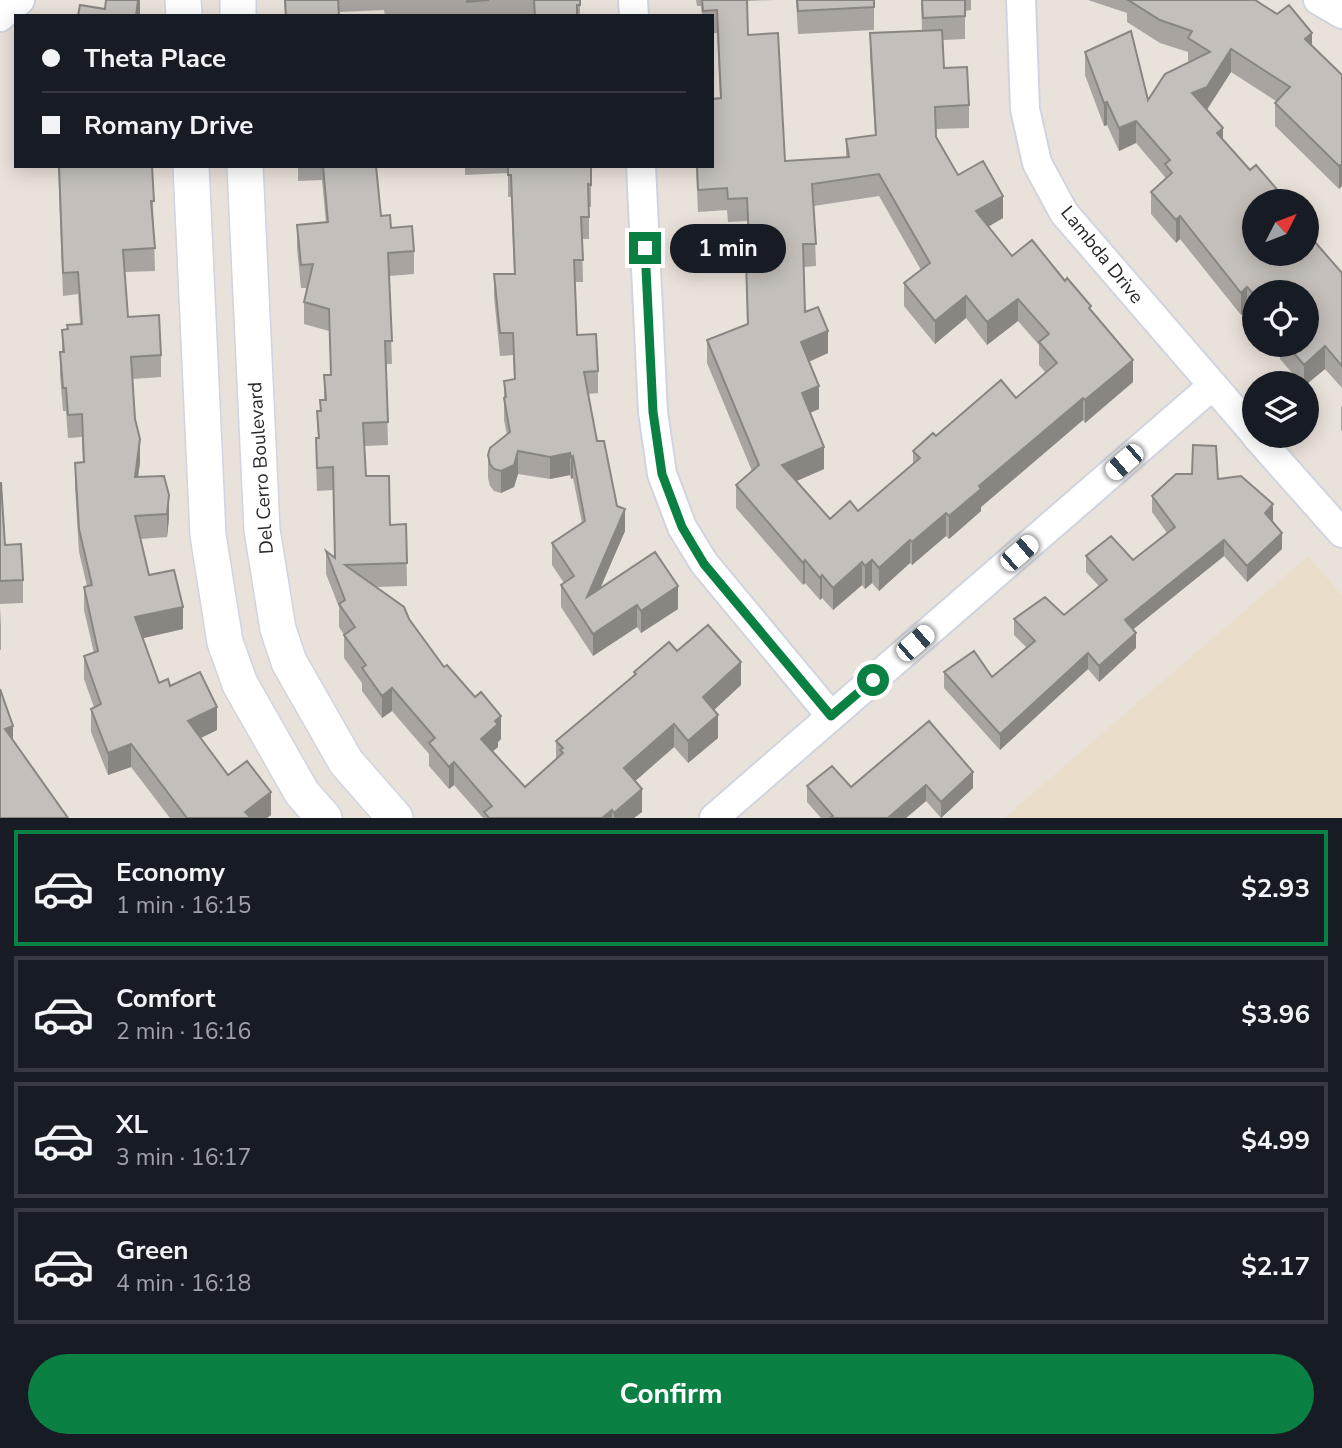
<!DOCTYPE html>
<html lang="en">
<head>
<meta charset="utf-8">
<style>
  body { margin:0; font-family:"Nunito Sans",sans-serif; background:#20242c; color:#f1f3f6; height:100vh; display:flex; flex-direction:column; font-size:26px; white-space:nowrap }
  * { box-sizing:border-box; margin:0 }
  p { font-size:23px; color:#9ea1a6 }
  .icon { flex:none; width:38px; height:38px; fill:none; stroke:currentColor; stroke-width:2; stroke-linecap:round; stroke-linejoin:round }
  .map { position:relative; height:818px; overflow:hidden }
  .details { display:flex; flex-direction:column; background:#171b24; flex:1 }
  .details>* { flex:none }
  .banner { position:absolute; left:14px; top:14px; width:700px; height:154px; border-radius:0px; box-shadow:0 4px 18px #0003; display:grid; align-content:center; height:154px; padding:0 28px; background:#171b24 }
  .needle { width:46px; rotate:48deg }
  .tools { position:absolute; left:1242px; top:189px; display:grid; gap:14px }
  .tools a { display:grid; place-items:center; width:77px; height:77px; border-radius:50%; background:#171b24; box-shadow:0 4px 18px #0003; font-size:35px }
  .end { position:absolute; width:32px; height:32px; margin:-16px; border:9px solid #0b8043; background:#fff; box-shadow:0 0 0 4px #fff }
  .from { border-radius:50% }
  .bubble { position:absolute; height:49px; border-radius:24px; background:#171b24; box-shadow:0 4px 18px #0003; font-size:23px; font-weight:700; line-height:49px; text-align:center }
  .car { position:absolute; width:21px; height:42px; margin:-21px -10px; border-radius:9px; box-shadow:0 0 5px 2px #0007; background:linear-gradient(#fff 24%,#345 0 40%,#fff 0 76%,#345 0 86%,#fff 0) }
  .banner b { display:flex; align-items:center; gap:24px; height:66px; font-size:26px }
  .banner b+b { border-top:2px solid #363941 }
  .banner i { width:18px; height:18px; background:#f1f3f6 }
  ul { padding:12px 0 0; list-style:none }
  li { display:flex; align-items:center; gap:21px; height:116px; margin:0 14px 10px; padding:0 14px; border:4px solid #363941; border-radius:0px }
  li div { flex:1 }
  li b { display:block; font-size:26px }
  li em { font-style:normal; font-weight:700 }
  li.active { border-color:#0b8043 }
  li>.icon { width:63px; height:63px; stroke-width:1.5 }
  .primary-button { display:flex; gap:14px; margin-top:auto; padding:14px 28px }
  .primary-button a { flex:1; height:80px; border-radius:42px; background:#0b8043; color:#fff; font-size:28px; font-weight:700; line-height:80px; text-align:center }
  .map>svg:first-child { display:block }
</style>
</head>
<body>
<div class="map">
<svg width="1342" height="818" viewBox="0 0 1342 818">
  <rect width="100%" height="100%" fill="#e9e2da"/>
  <path fill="#eadecb" d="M1308,556L1342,595V818H1004Z"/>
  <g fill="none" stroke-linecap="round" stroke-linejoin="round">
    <defs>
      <path id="minor" d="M633,0L634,16
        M1021,0L1025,109L1037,163L1064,213L1255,434
        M1318,0L1342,14
        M0,17L20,0
        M641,166L653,412L662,474L682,527L704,563L831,716
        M1256,436L1342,533
        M714,818L1212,386"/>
      <path id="tertiary" d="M183,0L184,16
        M238,0V16
        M191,166L208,535L225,642L240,684L302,793L324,818
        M245,166L262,530L278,629L289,662L346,762L395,818"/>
    </defs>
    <use href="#minor" stroke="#d0d4e0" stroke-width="32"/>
    <use href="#tertiary" stroke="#d0d4e0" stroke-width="38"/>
    <use href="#minor" stroke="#fff" stroke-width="28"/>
    <use href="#tertiary" stroke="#fff" stroke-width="35"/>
  </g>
  <path fill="#a9a4a0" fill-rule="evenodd" d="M284,0H580V16H385L384,10L339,12V16H285Z
    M696,0H773L747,1L748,35L785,161L846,157V139L875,135L870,56V33L922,31L921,0H971V10L965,11V39L943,40L944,68L969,105V128L936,129V137L958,175L1003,218L988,226L1012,256L1065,281L1091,311L1133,382L1085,423L1083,420L981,507V511L949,539L946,536L912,565L910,563L879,591L872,583L865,589L862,585L833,610L822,598L820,600L805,583L803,585L736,508V485L752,471L707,363V340L747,324L746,261H749L747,221L728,222L727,210L698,212L696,166H712L720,98L717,33H712V16H702L701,6H697ZM879,196L921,270L904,283V306L935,344L966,318L987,345L1018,321L1039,345V365L1046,373L1016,398L936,436L913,451V464L858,511L830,519L797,481L824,469L810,413L819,409L809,362L828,353L805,312L804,267L816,266L814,206Z
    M796,0H874V30L798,34Z
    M1088,0H1255L1312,45L1342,75L1339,189L1275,126V103L1276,101L1231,72L1207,110L1223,140L1255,254L1342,273V388L1325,369L1307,383H1301L1280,359V348L1277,345H1307L1255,292V319L1247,310L1241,315L1180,239L1176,243L1151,214V192L1165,179V177L1136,143L1119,151L1107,125L1104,126L1085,75V52L1148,100L1190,62L1188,61V52L1160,43L1127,22V13Z
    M58,166H152L155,271L125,272L128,317L161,355V377L133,379L135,419L140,462L138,477L164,476L169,518L167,537L140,539L149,575L183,629L143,638L159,683L170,686L217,730L201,738L228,775L271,815L267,818H170L131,767L108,775L91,732V709L94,707L84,679V656L94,653L84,610V587L87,586L79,552L75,486V463L83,462L82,437L68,438L66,411H63L60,375V352H62V330L67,329L80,324L78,294L63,296Z
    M298,166H376L381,216L414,251V274L389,276L392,364H386L388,445L364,446L366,476L390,525L406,524L407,586L376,587L409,619L444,667L501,739L498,742V747L493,751L525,787L556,759V741L634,676V672L677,651L741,685L714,710L718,738L688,763L674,747L635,781L642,812L634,818H483L454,785L449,789L429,766V754L392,711L382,718L362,691V683L344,658V635L339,627V607L326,574V551L335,557L333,490L317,491L316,461V438H318L317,411H320L324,400V375H331L329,331L304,324V302L307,288H301L297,248V225L326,223L322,180L298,181Z
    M465,166H593V168L591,169V207H589V239H582L583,282H575L577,335L598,371V393L588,394L597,441L625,531L600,588L678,609L641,633L637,627L593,656L561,607V585L564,583L552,565V543L582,523L573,478L571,479L570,475L550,479L518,474L514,487L501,493L494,491L490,486L488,478V455L507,435L504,420V381L514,379L513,355L500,356L494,297V274H514L511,197H508V173L465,175Z
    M1342,406V431L1341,430V407Z
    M1218,479L1273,520L1282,549L1247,582L1224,556L1133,629L1136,648L1099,682L1088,669L1000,750L944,688V672L992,677L1027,648L1014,635V619L1064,615L1099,586L1086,572V556L1133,560L1167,533L1152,512V496Z
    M0,483L5,545L23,580V603L0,604Z
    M0,606L1,627V650H0Z
    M929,721L973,788L941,818L926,801L906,818H821L807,802V786L851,787Z"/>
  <path fill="#898682" d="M138,0H140V16H136Z
    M1312,33V56L1305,39Z
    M1231,49V72L1207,109L1192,93Z
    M1107,102V125L1104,126V103Z
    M1136,121V143L1119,151V128Z
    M1223,128V151L1217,133Z
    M1342,164V186L1339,189V166Z
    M1003,196V218L976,234V211Z
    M1180,216V239L1176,243V220Z
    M1247,287V310L1241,315V293Z
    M966,296V318L935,344V321Z
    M1018,299V321L987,345V322Z
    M828,331V353L801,365V342Z
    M1325,346V369L1307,384V383H1304V365Z
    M1133,360V382L1085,423V400Z
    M819,386V409L802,416V393Z
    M1083,398V420L981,507V511L949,539V516L979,486Z
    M140,439V462L135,500V477Z
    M824,447V469L782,487V465Z
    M518,451V474L514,487L501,493V471Z
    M570,453V475L550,479V457Z
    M573,456V478L571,479V457Z
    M169,495V518L167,537V514Z
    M1273,504V520L1265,529V513Z
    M625,509V531L587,619V597Z
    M946,513V536L912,565V542Z
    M1282,533V549L1247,582V566Z
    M910,540V563L879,591V568Z
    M1224,540V556L1125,636V620Z
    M805,560V583L803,585V563Z
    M872,560V583L865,589V566Z
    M862,562V585L833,610V588Z
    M822,575V598L820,600V578Z
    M678,586V609L641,633V611Z
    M637,605V627L593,656V634Z
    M183,607V629L135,640V617Z
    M1136,633V648L1099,682V666Z
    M1088,653V669L1000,750V734Z
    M741,662V685L703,720V697Z
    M392,688V711L382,718V696Z
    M217,707V730L188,744V721Z
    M718,715V738L688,763V741Z
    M501,716V739L498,742V747L481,761V739L495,721Z
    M674,724V747L624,791V768Z
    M13,726V749L5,729Z
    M131,744V767L108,775V753Z
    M454,762V785L449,789V767Z
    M973,772V788L941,818V802Z
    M926,785V801L906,818H888Z
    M642,789V812L634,818H614V813Z
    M271,792V815L267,818H245V812Z
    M612,810V818H602Z"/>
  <path fill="#c4bfba" stroke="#898682" stroke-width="2" fill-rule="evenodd" d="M106,0H138L136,16H78L80,5L105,9Z
    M285,0H338L339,16H286Z
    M467,0H489L467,2Z
    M534,0H580V5H577V16H535Z
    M702,0H747L748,35L778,33L785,161L849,157L846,139L876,135L870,33L942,30L944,68L967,67L969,105L935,107L936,137L958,175L983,161L1003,196L976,211L1012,256L1032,240L1065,281L1067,278L1091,306L1089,308L1133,360L1085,400L1083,398L979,486L981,489L949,516L946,513L912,542L910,540L879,568L872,560L865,566L862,562L833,588L822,575L820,578L805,560L803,563L736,485L759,465L707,340L748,324L746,261H750L747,198L728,199L727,188L698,190L697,166H712V99L721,98L717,10L703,11ZM879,174L930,263L904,283L935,321L966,296L987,322L1018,299L1049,334L1039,342L1057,363L1016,398L1001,380L936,436L933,433L913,451L920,458L858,511L850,501L830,519L782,465L824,447L802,393L819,386L801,342L828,331L818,307L805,312L803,244H816L812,184Z
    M797,0H874V7L798,11Z
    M922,0H965V16L923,18Z
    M1128,0H1255L1277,14L1289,5L1312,33L1305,39L1342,75V164L1339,166L1275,103L1290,87L1231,49L1207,87L1192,93L1223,128L1217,133L1250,170L1256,165L1287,201H1255V254H1307V245L1308,246L1314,241L1342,273V366L1325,346L1304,365L1287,345H1307V292H1255V296L1247,287L1241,293L1180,216L1176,220L1151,192L1172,173L1165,164L1170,160L1136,121L1119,128L1107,102L1104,103L1085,52L1131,31L1148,100L1165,74L1210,52L1188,38L1192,31L1160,20Z
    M59,166H152L154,201H151L155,248L123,250L128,317L159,315L161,355L131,357L135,419L140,439L135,477L164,476L169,495L167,514L135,516L149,575L174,570L183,607L135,617L159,683L168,679L170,686L200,672L217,707L188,721L228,775L247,761L271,792L245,812L251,818H187L131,744L108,753L91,709L101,704L84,656L98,651L84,587L92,585L79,529L75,463L84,462L82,414L68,415L66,388H63L60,352H64L62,330L68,329L67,325L82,324L78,272L63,273Z
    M323,166H376L381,216L390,215L391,228L412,226L414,251L388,253L392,341H385L388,422L363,423L366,476H389L390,525L406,524L407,563L345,565L404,607L409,619L444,667L447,665L475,697L481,692L501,716L495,721L498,724L481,739L525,787L563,753L560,750L563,748L556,741L636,674L634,672L669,642L677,651L708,625L741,662L703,697L718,715L688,741L674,724L624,768L642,789L614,813L612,810L602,818H489L484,812L492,806L454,762L449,767L429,743L435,738L392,688L382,696L362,668L366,665L344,635L355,627L339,604L345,600L326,551L335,558L333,467L317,468L316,438H319L317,411H321L320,400H326L324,375H331L329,309L304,302L313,264L301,265L297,225L328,222Z
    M508,166H591V185L588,184L589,217H581L583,260H574L577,335L596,334L598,371L584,372L597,441H604L617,506L625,509L587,597L655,552L678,586L641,611L637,605L593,634L561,585L574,576L552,543L585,521L573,456L571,457L570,453L550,457L518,451L514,465L501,471L494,469L490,464L488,455L490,448L510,432L504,398L506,397L504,381L515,379L513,333H500L494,274H515L511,175H508Z
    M1193,445L1216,446L1218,479L1241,476L1273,504L1265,513L1282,533L1247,566L1224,540L1125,620L1136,633L1099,666L1088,653L1000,734L944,672L974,651L992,677L1035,641L1014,619L1045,597L1064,615L1107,580L1086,556L1111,536L1133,560L1175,527L1152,496L1176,474H1192Z
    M0,483H1L5,545L21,544L23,580L0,581Z
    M0,689L13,726L5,729L68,818H0Z
    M929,721L973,772L941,802L926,785L888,818H830L833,816L807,786L832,766L851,787Z"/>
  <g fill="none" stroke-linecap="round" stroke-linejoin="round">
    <path stroke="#0b8043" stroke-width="9" d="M645,248L653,412L662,474L682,527L704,564L831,716L873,680"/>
  </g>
  <g text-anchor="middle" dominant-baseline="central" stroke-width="7" stroke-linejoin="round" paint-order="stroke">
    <g font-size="19" fill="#282828" stroke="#fff">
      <text transform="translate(1102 255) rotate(51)">Lambda Drive</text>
      <text transform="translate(261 468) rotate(-94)">Del Cerro Boulevard</text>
    </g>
  </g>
</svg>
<div class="tools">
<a><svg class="needle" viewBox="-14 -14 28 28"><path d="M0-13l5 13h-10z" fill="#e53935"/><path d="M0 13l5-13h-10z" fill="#9ea1a6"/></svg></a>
<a><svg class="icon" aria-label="locate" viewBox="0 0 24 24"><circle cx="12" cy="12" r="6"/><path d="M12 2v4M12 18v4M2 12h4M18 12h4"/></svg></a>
<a><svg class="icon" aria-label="layers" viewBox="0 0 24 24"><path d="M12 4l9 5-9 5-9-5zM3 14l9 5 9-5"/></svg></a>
</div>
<i class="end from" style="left:873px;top:680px"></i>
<i class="end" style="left:645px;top:248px"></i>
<div class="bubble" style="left:670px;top:224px;width:116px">1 min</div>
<i class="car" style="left:1124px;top:462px;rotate:229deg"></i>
<i class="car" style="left:1019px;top:553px;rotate:49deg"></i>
<i class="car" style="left:915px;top:643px;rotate:49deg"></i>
<div class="banner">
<b><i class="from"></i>Theta Place</b>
<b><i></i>Romany Drive</b>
</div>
</div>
<section class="details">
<ul>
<li class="active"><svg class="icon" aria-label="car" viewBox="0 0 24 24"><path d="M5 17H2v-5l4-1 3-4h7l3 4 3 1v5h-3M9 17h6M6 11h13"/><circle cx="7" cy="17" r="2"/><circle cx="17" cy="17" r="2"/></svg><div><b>Economy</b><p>1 min · 16:15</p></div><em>$2.93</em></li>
<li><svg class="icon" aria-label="car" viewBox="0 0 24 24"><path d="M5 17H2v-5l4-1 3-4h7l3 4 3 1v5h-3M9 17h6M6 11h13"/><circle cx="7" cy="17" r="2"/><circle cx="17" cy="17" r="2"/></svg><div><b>Comfort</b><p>2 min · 16:16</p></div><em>$3.96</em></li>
<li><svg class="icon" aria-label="car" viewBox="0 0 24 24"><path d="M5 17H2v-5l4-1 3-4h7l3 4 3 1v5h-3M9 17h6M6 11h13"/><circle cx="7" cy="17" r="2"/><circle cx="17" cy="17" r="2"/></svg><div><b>XL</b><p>3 min · 16:17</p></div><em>$4.99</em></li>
<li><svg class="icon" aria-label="car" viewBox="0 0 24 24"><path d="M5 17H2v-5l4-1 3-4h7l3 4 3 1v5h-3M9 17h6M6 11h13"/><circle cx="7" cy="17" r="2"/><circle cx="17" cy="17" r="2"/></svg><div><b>Green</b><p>4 min · 16:18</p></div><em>$2.17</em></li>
</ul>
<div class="primary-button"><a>Confirm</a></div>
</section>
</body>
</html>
